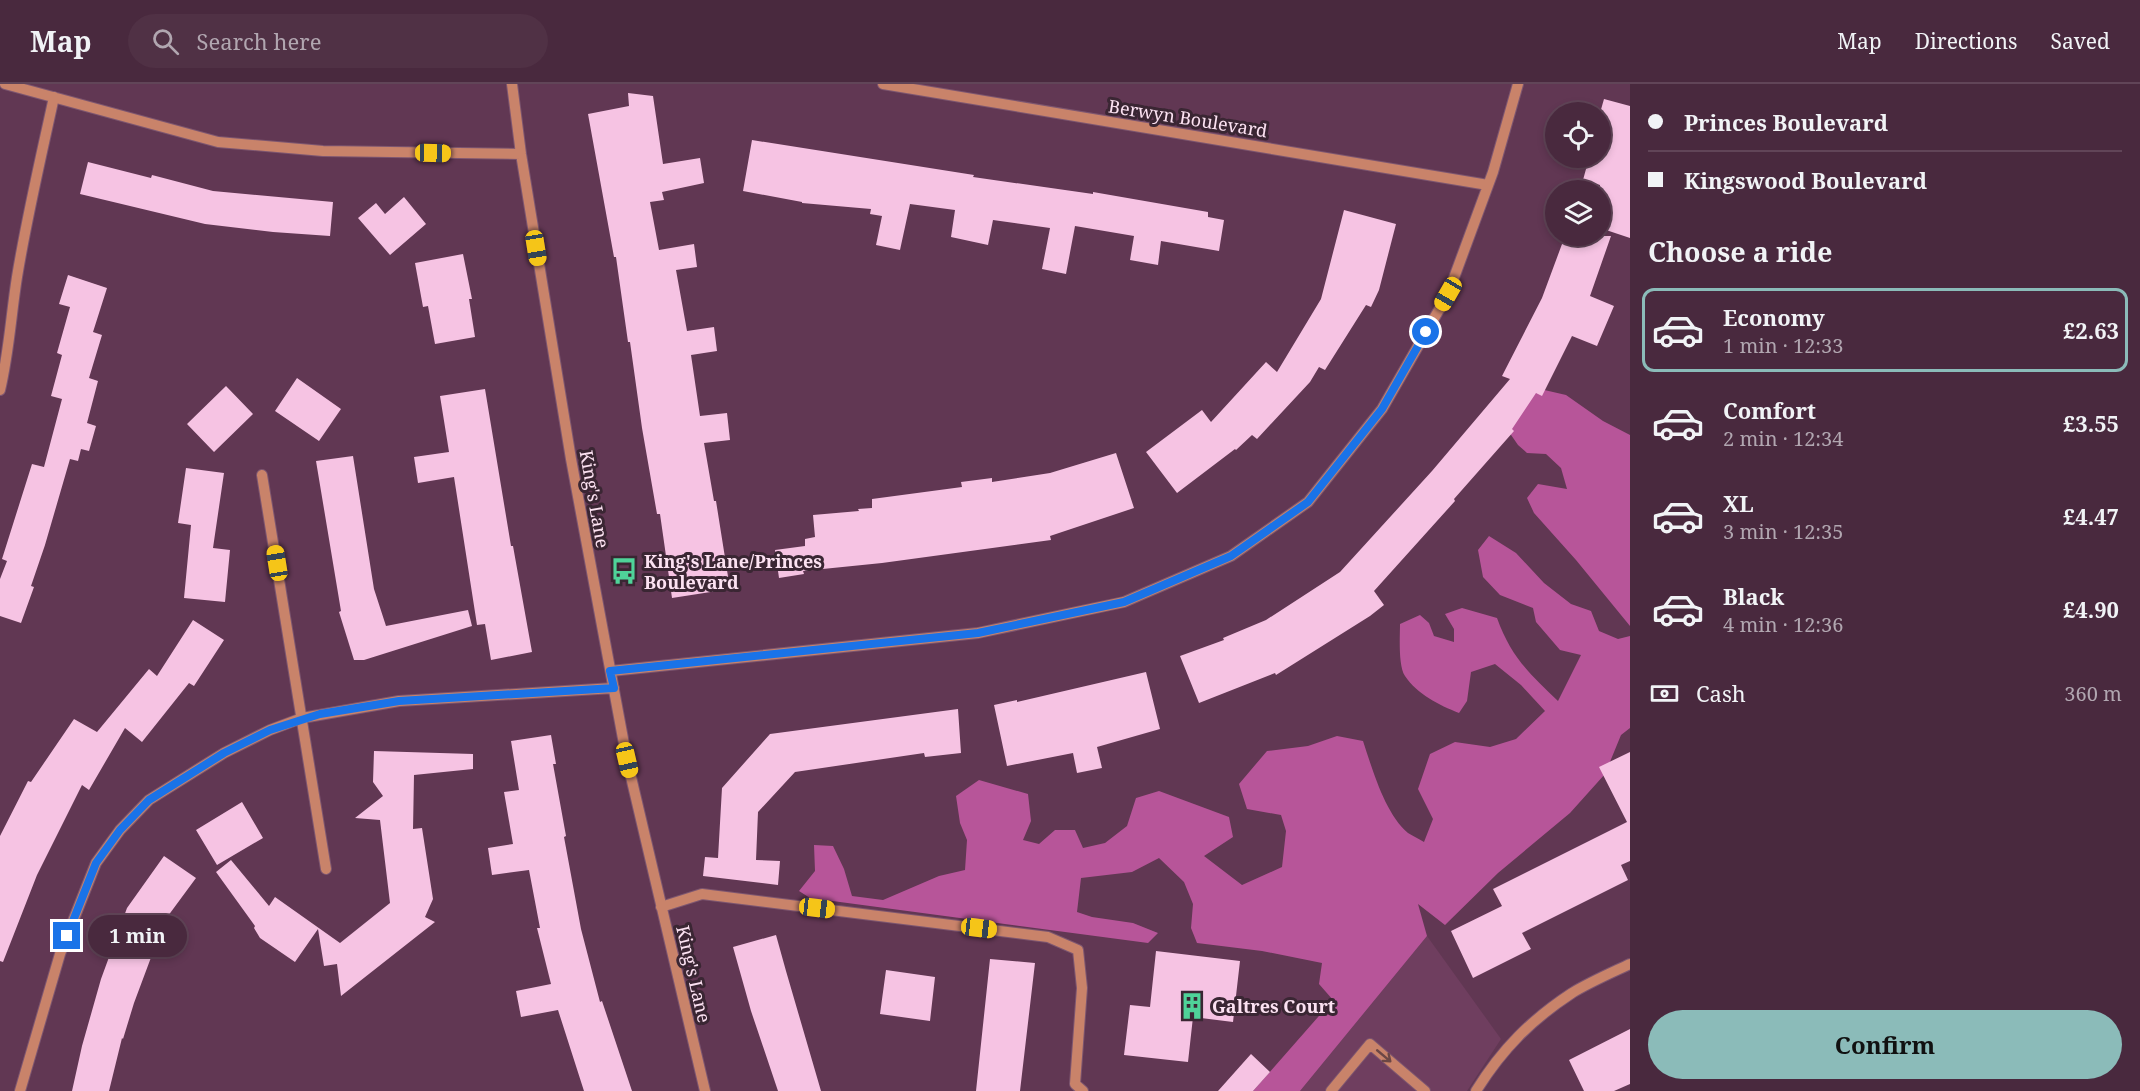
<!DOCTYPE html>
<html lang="en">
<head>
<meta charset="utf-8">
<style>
  body { margin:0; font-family:"Noto Serif",serif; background:#503145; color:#f1f3f6; height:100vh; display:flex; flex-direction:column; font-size:22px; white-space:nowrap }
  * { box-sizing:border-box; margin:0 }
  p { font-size:20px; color:#b1a6b0 }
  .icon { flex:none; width:33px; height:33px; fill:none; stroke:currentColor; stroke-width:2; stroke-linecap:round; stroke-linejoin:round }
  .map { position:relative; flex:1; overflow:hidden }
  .details { display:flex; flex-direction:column; background:#49293e; width:510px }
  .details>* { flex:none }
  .hud { display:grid; align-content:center; height:132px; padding:0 18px; background:#49293e }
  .controls { position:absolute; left:1545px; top:18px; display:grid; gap:12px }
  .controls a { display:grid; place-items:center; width:66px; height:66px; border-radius:50%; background:#49293e; box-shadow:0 3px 9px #0003,0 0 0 2px #614558; font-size:30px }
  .end { position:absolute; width:27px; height:27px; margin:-14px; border:8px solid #1a73e8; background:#fff; box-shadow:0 0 0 3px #fff }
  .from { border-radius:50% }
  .bubble { position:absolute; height:42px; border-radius:21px; background:#49293e; box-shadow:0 3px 9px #0003,0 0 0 2px #614558; font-size:20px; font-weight:700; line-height:42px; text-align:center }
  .car { position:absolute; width:18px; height:36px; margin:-18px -9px; border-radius:8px; box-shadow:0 0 4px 2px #0007; background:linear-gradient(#f5c518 24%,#345 0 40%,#f5c518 0 76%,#345 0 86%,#f5c518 0) }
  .hud b { display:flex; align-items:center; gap:21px; height:57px; font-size:22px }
  .hud b+b { border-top:2px solid #614558 }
  .hud i { width:15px; height:15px; background:#f1f3f6 }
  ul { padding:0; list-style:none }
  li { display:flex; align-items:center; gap:18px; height:84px; margin:0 12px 9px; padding:0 6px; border:3px solid transparent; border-radius:12px }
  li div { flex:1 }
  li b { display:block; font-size:22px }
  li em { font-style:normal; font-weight:700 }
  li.active { border-color:#8bbbb9 }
  li>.icon { width:54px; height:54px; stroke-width:1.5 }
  h2 { padding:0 18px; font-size:27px; line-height:72px }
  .pay { display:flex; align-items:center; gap:15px; height:66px; padding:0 18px; font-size:22px }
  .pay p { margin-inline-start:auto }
  .button { display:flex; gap:12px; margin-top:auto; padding:12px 18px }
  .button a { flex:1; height:69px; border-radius:36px; background:#8bbbb9; color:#111; font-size:24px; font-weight:700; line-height:69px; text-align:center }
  header { display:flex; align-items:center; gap:36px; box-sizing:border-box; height:84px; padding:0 30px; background:#49293e; border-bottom:2px solid #614558 }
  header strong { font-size:28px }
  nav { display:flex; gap:33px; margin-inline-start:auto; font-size:21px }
  .search { width:420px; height:54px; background:#503145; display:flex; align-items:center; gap:15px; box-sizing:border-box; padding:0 21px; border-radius:33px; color:#b1a6b0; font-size:22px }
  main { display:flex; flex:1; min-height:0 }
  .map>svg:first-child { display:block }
</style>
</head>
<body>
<header>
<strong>Map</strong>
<div class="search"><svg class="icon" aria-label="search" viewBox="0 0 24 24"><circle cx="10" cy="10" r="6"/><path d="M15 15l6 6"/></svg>Search here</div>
<nav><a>Map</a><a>Directions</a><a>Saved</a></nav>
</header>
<main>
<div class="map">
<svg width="1630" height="1007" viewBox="0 0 1630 1007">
  <rect width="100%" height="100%" fill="#613753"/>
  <path fill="#6f3e5f" d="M1427,852L1501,955L1467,1007H1300Z"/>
  <path fill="#b75599" d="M1540,305L1566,311L1603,337L1630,351V542L1576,476L1534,429L1527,414L1538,400L1567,405L1561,384L1546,370L1527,369L1518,361L1500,335Z
    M1489,452L1516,469L1544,499L1571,520L1591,527L1599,547L1618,555L1630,552V644L1621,651L1605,690L1570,729L1498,789L1445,841L1418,820L1427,852L1300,1007H1253L1333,916L1319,900L1322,879L1262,867L1197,859L1191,844L1193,820L1184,798L1159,774L1132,788L1081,794L1077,828L1092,833L1133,839L1158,849L1148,859L810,814L799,807L815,787L814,761L833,762L844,785L852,812L883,816L939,792L965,786L967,756L960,739L956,712L979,696L1028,710L1031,737L1023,756L1039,760L1055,746H1075L1083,764L1105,759L1127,742L1136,714L1159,707L1229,733L1233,753L1204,772L1242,801L1282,783L1286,747L1281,731L1247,725L1239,700L1267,667L1308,662L1337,652L1363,657C1372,684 1385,730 1408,749C1413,752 1419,755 1424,758L1433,735L1418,705L1430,670L1455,658L1490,663L1516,655L1545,627L1521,601L1495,580L1471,588L1467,617L1459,629C1439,621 1417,610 1405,592C1398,581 1400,552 1400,540L1420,531L1429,539L1434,552L1454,558V545L1445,530L1462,524L1497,534C1511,573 1529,589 1558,617L1581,571L1560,566L1536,538L1533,524L1500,511L1483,493L1478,466Z"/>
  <path fill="#f6c3e3" d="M628,9L653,12L663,80L700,74L704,99L662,108L664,116L650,118L659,166L694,160L697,183L676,186L687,247L714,243L717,267L691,271L700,332L727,329L730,356L704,359L714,417H716L730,505L672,514L660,430H657L642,344L630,258H628L616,173H614L588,30L629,22Z
    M1604,15L1630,22V154L1600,144V101L1583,96L1589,74H1600V29Z
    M752,56L974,91L973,93L1093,110V108L1208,128V133L1224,136L1219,167L1161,157L1158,181L1130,176L1134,152L1075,142L1066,190L1042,185L1050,144L993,136L988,161L951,153L955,126L910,120L900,166L876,161L882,132L870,130L871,125L802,119V118L743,107Z
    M88,78L151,94L152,91L213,107L333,118L330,152L273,148L205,140L80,110Z
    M404,113L426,140L390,171L358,134L376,119L385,130Z
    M1344,126L1396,140L1379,206L1371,223L1366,221L1325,286L1319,283L1310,298L1257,355L1252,351L1236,366L1235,365L1177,409L1146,368L1202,326L1211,338L1266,278L1277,288L1321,215Z
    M1565,152H1611L1590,212L1614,222L1597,262L1572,252L1542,312L1536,309L1512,345L1514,347L1454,415L1455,417L1374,507L1384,521L1370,532L1276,591L1275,589L1199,619L1180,572L1224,556L1223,554L1266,536L1340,488L1432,387L1510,295L1502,292L1542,214Z
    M463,170L472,215H469L475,253L435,260L428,222L423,223L415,179Z
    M68,191L107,204L93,248L102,251L89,294L98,297L87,339L96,342L89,367L81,365L78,377L70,375L45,461L31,502L34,503L21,539L0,532V495L7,477L2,475L32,380L44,383L62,315L51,312L62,271L57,269L70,223L59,220Z
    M297,294L341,325L319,357L275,327Z
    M226,302L253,330L214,368L187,340Z
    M485,305L511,462H513L532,568L491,576L485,540L477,541L454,393L418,399L414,373L449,368L440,312Z
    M1116,369L1134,424L1050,452L1051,456L882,479L803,487L804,490L779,494L775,466L805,462V455L815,453L813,431L859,427L858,425L872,424V415L962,403L961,398L992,394V398L1050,389Z
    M353,372L374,505L386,542L468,526L472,542L364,576H354L339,528L341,527L316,377Z
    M186,384L224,389L213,464L230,466L225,518L184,514L191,441L178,439Z
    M193,536L224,556L194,602L189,599L142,658L125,644L89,706L82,701L37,791L3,878L0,877V752L28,697L31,698L74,635L97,648L149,585L157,592Z
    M1146,588L1160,645L1097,663L1102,684L1077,689L1073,669L1007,682L994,621L1017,616V618Z
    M958,625L961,669L925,673L924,669L795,688L758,728L756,776L780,777L778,801L703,792L705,773L718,774L722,704L770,650Z
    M551,651L556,680H553L566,752L564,753L581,845L600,918L602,917L632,1007H584L558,926L521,933L516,907L551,900L537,844H540L529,786L492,791L488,764L513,760L504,708L519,706L511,657Z
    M374,667L473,670V685L414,691L413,745L422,744L433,815L425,833L435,838L341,912L337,880L324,882L318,845L295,878L260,854L254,844L255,842L216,788L231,776L269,822L275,813L340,859L390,819L380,736L355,734L383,712L373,698Z
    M1630,668V777L1621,781L1628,796L1522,849L1531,865L1473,894L1451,847L1502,822L1493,805L1627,738L1599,683Z
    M242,718L263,754L217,781L196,746Z
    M164,772L196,794L165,836L134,919L123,955L122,954L109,1007H72L82,962L101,895L127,824Z
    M776,851L786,887L821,1007H778L751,927L733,863Z
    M1156,867L1240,877L1233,938L1193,933L1188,978L1124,971L1130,921L1150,923Z
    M990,875L1035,879L1020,1007H976Z
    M886,886L935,893L930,937L880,930Z
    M1630,945V1000L1614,1007H1584L1569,976Z
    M1251,970L1270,988L1253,1007H1218Z"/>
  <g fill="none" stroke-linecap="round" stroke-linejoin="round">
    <defs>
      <path id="minor" d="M5,0L218,58L323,67L521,70
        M512,0L521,70L571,375L627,676L705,1007
        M883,0L1488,101
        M0,306C9,269 11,231 17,193C27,132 41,73 54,13
        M262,391L326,785
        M611,587L978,549L1124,518L1231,472L1308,418L1382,325L1448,210L1493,88L1518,0
        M661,823L702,810L1048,853L1078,866L1082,904L1075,1000L1083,1007
        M20,1007L60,870L96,779L120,746L149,716L224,669L270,646L302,634L399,617L614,604
        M1331,1007L1370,960L1425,1007
        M1476,1007C1502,965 1531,936 1572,909C1590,898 1611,889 1630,880"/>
    </defs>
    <use href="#minor" stroke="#7d5670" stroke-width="12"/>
    <use href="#minor" stroke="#c9836a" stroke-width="10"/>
  </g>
  <defs><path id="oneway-shaft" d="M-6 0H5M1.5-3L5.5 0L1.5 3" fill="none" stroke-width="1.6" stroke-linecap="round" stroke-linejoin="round" transform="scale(1.5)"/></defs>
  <use stroke="#6c4746" href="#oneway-shaft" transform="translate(1384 972) rotate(40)"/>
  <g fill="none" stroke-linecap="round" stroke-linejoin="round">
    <path stroke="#1a73e8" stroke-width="8" d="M67,852L96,779L120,746L149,716L224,669L270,646L320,630L399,617L614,604L610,587L978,549L1124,518L1231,472L1308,418L1382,325L1426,248"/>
  </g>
  <defs>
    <symbol id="bus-bare" viewBox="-9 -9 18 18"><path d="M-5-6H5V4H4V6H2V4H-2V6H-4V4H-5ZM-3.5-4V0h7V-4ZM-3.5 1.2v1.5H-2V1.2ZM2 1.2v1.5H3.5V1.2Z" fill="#4fd399" stroke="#3a2633" stroke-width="2.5" paint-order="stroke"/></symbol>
    <symbol id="building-bare" viewBox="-9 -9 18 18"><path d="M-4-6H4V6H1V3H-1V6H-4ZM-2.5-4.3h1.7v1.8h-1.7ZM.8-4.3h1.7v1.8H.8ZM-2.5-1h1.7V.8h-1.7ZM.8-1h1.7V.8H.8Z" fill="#4fd399" stroke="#3a2633" stroke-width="2.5" paint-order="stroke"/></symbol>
  </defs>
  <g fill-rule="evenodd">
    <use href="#bus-bare" x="605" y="468" width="38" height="38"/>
    <use href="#building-bare" x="1173" y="903" width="38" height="38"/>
  </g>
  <g text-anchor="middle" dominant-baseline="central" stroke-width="6" stroke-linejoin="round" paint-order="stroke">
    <g font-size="18" fill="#fce2f2" stroke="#3a2633">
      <text transform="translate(1188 34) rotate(9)">Berwyn Boulevard</text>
      <text transform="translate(595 415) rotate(80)">King's Lane</text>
      <text transform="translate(694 890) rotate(77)">King's Lane</text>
    </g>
    <g font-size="18" font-weight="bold" fill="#fce2f2" stroke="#3a2633" text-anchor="start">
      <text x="644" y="477">King's Lane/Princes<tspan x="644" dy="21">Boulevard</tspan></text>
      <text x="1212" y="922">Galtres Court</text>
    </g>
  </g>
</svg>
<div class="controls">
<a><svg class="icon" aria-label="locate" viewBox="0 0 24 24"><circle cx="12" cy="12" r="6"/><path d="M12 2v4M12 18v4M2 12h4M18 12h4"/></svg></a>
<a><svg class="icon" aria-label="layers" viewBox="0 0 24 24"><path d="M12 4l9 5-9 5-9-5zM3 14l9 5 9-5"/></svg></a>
</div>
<i class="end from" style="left:1426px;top:248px"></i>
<i class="end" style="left:67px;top:852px"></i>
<div class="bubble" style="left:88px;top:831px;width:99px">1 min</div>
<i class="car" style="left:433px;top:69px;rotate:91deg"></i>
<i class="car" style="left:536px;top:164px;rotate:171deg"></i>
<i class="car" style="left:1448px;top:210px;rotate:210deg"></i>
<i class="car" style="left:277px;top:479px;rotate:351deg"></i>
<i class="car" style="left:627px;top:676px;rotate:167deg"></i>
<i class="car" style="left:817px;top:824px;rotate:97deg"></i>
<i class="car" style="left:979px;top:844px;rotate:97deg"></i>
</div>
<section class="details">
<div class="hud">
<b><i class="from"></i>Princes Boulevard</b>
<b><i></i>Kingswood Boulevard</b>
</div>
<h2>Choose a ride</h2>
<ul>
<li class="active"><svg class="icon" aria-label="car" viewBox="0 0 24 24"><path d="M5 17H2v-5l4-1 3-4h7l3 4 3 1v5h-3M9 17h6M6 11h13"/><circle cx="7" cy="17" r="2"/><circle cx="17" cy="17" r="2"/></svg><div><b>Economy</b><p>1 min · 12:33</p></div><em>£2.63</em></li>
<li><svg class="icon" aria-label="car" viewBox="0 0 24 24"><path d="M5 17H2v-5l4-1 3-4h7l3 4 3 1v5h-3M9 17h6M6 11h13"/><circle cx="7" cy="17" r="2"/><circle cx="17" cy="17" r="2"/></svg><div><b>Comfort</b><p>2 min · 12:34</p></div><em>£3.55</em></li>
<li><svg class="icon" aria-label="car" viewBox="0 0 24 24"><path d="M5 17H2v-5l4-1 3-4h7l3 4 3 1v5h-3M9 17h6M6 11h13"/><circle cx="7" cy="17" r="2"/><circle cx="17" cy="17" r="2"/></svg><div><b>XL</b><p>3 min · 12:35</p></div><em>£4.47</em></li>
<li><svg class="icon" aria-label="car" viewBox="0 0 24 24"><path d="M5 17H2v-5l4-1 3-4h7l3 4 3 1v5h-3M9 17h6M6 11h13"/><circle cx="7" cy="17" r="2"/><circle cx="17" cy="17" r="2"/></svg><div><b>Black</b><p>4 min · 12:36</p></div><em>£4.90</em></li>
</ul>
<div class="pay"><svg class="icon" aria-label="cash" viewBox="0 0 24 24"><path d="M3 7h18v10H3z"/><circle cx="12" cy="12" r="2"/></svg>Cash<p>360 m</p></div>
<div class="button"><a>Confirm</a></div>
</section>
</main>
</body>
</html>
